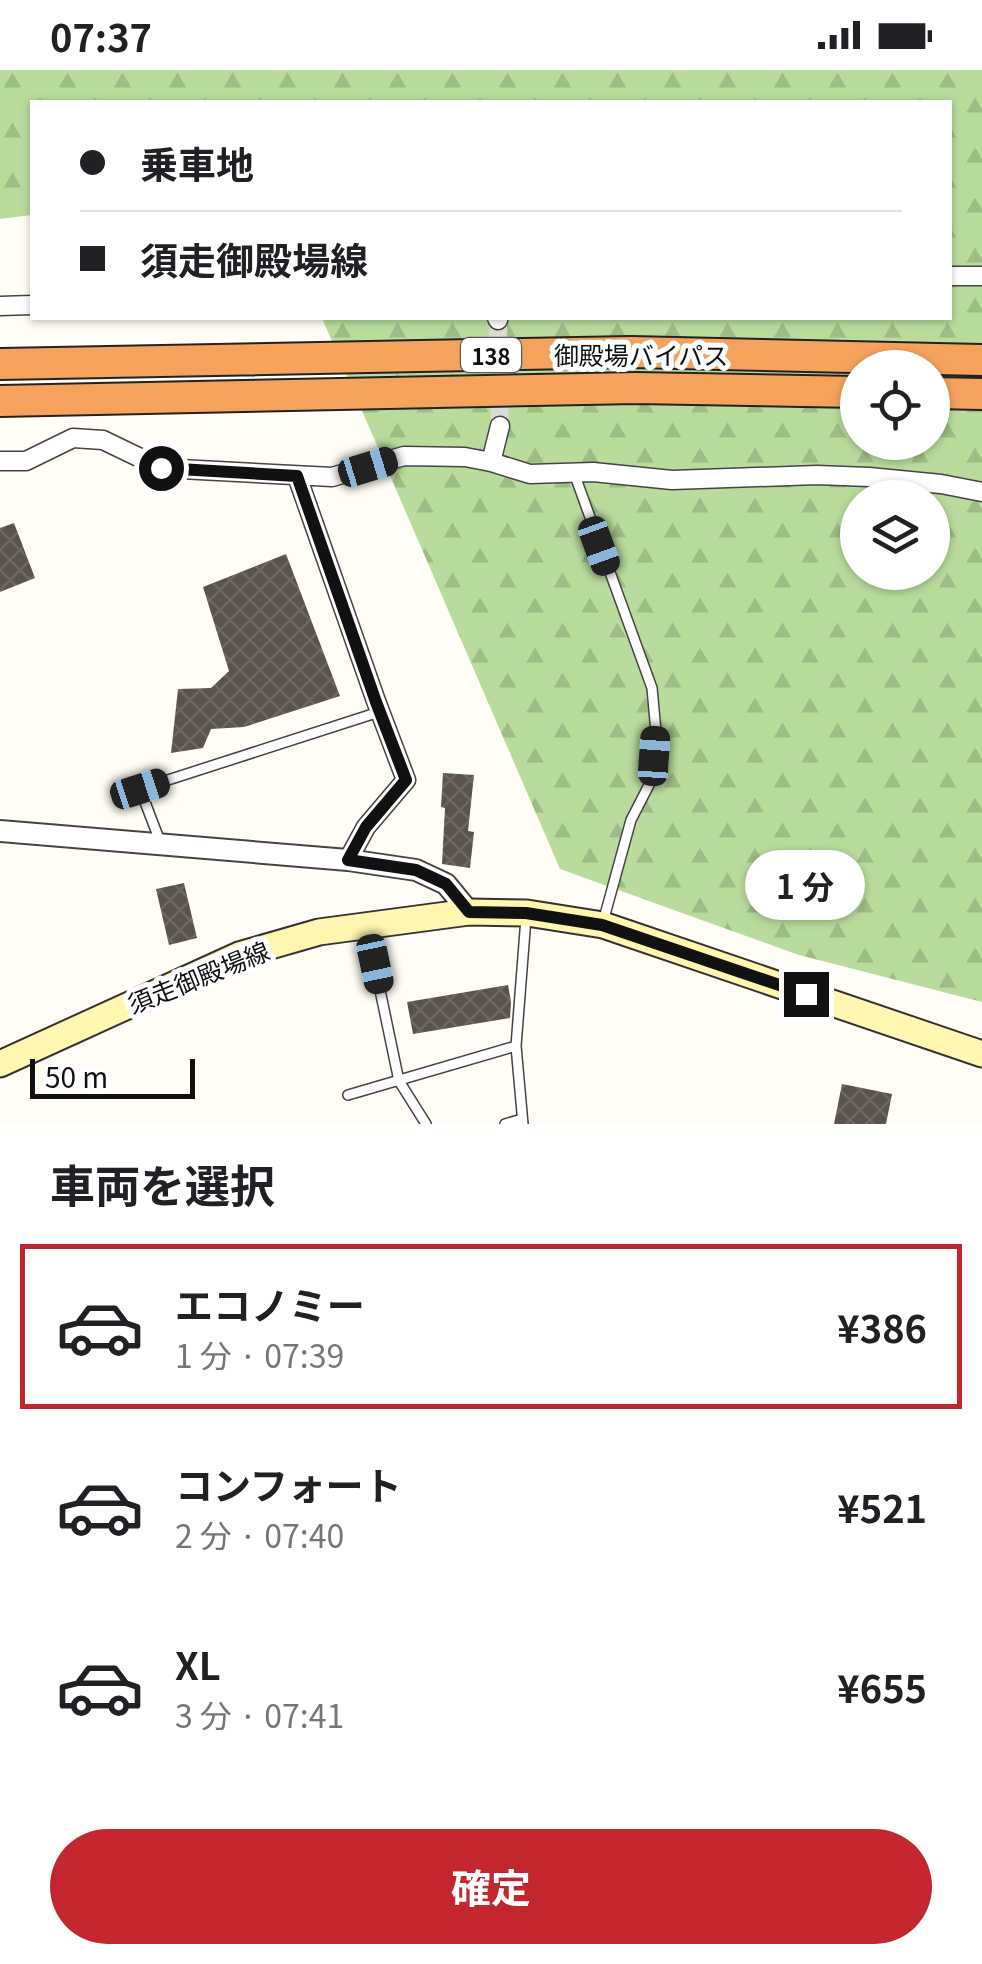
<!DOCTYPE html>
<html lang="ja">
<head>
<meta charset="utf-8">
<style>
  body { margin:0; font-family:Georgia,"Noto Sans JP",serif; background:#f2f2f2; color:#202124; height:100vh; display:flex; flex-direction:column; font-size:38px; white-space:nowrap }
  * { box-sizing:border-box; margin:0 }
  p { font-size:32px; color:#757577 }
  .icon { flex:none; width:55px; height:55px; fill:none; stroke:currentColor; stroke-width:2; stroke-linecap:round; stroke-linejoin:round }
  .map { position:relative; height:1054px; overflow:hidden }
  .panel { display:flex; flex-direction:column; background:#fff; flex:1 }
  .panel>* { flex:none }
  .guide { position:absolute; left:30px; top:30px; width:922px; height:220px; border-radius:0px; box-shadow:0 2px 8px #0004; display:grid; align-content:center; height:220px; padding:0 50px; background:#fff }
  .tools { position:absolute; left:840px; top:280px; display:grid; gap:20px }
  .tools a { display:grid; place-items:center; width:110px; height:110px; border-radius:50%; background:#fff; box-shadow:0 2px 8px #0004; font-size:50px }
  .scale { position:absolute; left:30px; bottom:25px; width:165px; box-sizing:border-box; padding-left:10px; border:5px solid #111; border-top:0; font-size:28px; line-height:35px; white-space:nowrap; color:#111; -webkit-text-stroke:8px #fff; paint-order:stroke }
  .end { position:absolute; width:45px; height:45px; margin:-22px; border:12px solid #111; background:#fff; box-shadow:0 0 0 5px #fff }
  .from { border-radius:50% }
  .bubble { position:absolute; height:70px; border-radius:35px; background:#fff; box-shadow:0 2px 8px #0004; font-size:32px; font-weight:700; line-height:70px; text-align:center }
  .car { position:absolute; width:30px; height:60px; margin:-30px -15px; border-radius:12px; box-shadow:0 0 8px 2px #0007; background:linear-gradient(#222 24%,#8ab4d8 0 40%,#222 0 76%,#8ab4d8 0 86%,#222 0) }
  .guide b { display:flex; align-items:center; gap:35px; height:95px; font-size:38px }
  .guide b+b { border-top:2px solid #e0e0e0 }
  .guide i { width:25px; height:25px; background:#202124 }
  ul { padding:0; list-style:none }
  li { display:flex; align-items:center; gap:30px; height:165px; margin:0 20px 15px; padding:0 30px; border:5px solid transparent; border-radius:0px }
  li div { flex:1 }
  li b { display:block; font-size:38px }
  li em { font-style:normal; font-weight:700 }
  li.on { border-color:#c4262e }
  li>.icon { width:90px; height:90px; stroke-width:1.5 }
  h2 { padding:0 50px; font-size:45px; line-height:120px }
  .cta { display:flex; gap:20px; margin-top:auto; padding:20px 50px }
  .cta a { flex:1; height:115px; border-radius:60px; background:#c4262e; color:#fff; font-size:40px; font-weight:700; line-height:115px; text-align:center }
  .status { display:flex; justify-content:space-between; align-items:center; height:70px; padding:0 50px; background:#fff; direction:ltr }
  .status svg { height:28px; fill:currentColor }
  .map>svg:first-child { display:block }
</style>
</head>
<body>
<div class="status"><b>07:37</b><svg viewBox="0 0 49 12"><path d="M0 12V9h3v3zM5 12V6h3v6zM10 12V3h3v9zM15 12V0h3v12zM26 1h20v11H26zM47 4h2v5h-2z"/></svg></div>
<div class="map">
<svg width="982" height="1054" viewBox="0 0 982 1054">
  <defs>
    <pattern id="forest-firs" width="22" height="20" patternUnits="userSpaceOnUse" patternTransform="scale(2.5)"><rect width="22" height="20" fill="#b9dc9c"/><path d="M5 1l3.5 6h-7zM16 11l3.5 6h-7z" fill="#9ebc85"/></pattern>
    <pattern id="building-cross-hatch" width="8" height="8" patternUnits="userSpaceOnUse" patternTransform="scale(2.5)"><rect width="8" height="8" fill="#5a524d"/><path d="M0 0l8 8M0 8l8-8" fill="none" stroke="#6d6662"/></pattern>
  </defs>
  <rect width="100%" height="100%" fill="#fffdf5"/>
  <path fill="url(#forest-firs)" fill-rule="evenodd" d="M0,0H982V932L799,885L560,799L322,248H950V32H32V145L0,149ZM858,298H932V372H858ZM858,428H932V502H858Z"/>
  <path fill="url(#building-cross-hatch)" d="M14,453L35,508L0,522V458Z
    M286,484L340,626L244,657L211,659L203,678L171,683L178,619L211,618L229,601L203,517Z
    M443,703L474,705L468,761L474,762L470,798L442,794L445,738L441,737Z
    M184,813L197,868L169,875L156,819Z
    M508,915L511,932L510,948L413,964L407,932Z
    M842,1014L892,1024L886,1054H834Z"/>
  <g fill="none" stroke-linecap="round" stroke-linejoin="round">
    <path stroke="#dbdad3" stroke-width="18" stroke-dasharray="18 9" stroke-linecap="butt" d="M498,250L500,356"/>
    <defs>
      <path id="service" d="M574,403L652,618L656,662L652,709L631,750L603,852
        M161,774L140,719L379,642
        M367,858L399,1011L426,1054
        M348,1025L516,976
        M505,1054L522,1049
        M523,1054L516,976L526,848"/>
      <path id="minor" d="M950,206H982
        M0,236L32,235
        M497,248L498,250
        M0,391H26L73,368L103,370L161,398L332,407L404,386L465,387L491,392L530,404L593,402L672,410L817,405L869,407L941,414L982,422
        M491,392L500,356
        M297,406L376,631L406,710L366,757L348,790"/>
      <path id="tertiary" d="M0,761L348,790L416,800L446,814L469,842"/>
      <path id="secondary" d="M0,994L239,885L319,862L469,842L527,843L603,855L982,984"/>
      <path id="motorway" d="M0,294L631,282L982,290
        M932,323L982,324
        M0,331L636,318L858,322"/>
    </defs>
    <use href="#service" stroke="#444" stroke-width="12"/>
    <use href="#minor" stroke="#444" stroke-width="21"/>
    <use href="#tertiary" stroke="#444" stroke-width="24"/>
    <use href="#secondary" stroke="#333" stroke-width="29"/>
    <use href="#motorway" stroke="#222" stroke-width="34"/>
    <use href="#service" stroke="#fff" stroke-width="9"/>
    <use href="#minor" stroke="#fff" stroke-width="18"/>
    <use href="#tertiary" stroke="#fff" stroke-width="20"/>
    <use href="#secondary" stroke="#fff6b0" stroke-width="25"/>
    <use href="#motorway" stroke="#f5a25d" stroke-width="30"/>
  </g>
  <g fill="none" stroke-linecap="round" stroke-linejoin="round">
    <path stroke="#111" stroke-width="12" d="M161,398L297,406L376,632L406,710L366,757L348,790L416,800L446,814L469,842L526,843L602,855L806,924"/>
  </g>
  <g text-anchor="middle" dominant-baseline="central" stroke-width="10" stroke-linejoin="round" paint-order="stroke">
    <rect fill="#fff" stroke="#585858" stroke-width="2.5" x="461" y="268" width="60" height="34" rx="8"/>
    <g font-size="22" font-weight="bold" fill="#111">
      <text x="491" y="285">138</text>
    </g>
    <g font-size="25" fill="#111" stroke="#fff">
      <text x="641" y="284">御殿場バイパス</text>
      <text transform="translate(198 906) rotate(-22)">須走御殿場線</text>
    </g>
  </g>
</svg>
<div class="tools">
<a><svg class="icon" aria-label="locate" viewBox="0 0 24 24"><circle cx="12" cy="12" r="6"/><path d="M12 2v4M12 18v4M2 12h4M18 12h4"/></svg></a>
<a><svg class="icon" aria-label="layers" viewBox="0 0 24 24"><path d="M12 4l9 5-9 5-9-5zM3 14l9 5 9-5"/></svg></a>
</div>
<div class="scale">50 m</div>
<i class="end from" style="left:161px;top:398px"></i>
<i class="end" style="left:806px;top:924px"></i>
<div class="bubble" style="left:745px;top:780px;width:120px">1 分</div>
<i class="car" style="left:368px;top:397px;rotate:73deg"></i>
<i class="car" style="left:599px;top:476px;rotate:160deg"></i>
<i class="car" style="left:654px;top:686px;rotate:4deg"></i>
<i class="car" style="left:140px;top:719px;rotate:72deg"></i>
<i class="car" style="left:375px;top:894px;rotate:168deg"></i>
<div class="guide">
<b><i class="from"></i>乗車地</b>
<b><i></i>須走御殿場線</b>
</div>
</div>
<section class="panel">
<h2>車両を選択</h2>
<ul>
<li class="on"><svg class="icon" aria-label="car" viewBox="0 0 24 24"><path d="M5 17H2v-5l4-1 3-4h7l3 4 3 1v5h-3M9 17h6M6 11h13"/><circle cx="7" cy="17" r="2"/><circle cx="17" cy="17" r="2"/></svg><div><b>エコノミー</b><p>1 分 · 07:39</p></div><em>¥386</em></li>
<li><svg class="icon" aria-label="car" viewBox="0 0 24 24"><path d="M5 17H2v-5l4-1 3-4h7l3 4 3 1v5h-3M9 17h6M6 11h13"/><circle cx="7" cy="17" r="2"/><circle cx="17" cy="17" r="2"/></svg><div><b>コンフォート</b><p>2 分 · 07:40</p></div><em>¥521</em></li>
<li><svg class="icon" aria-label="car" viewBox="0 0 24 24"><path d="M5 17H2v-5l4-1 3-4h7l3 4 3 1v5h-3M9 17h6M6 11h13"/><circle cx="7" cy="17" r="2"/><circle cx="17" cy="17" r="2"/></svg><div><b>XL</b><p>3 分 · 07:41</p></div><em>¥655</em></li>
</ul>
<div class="cta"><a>確定</a></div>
</section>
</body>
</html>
